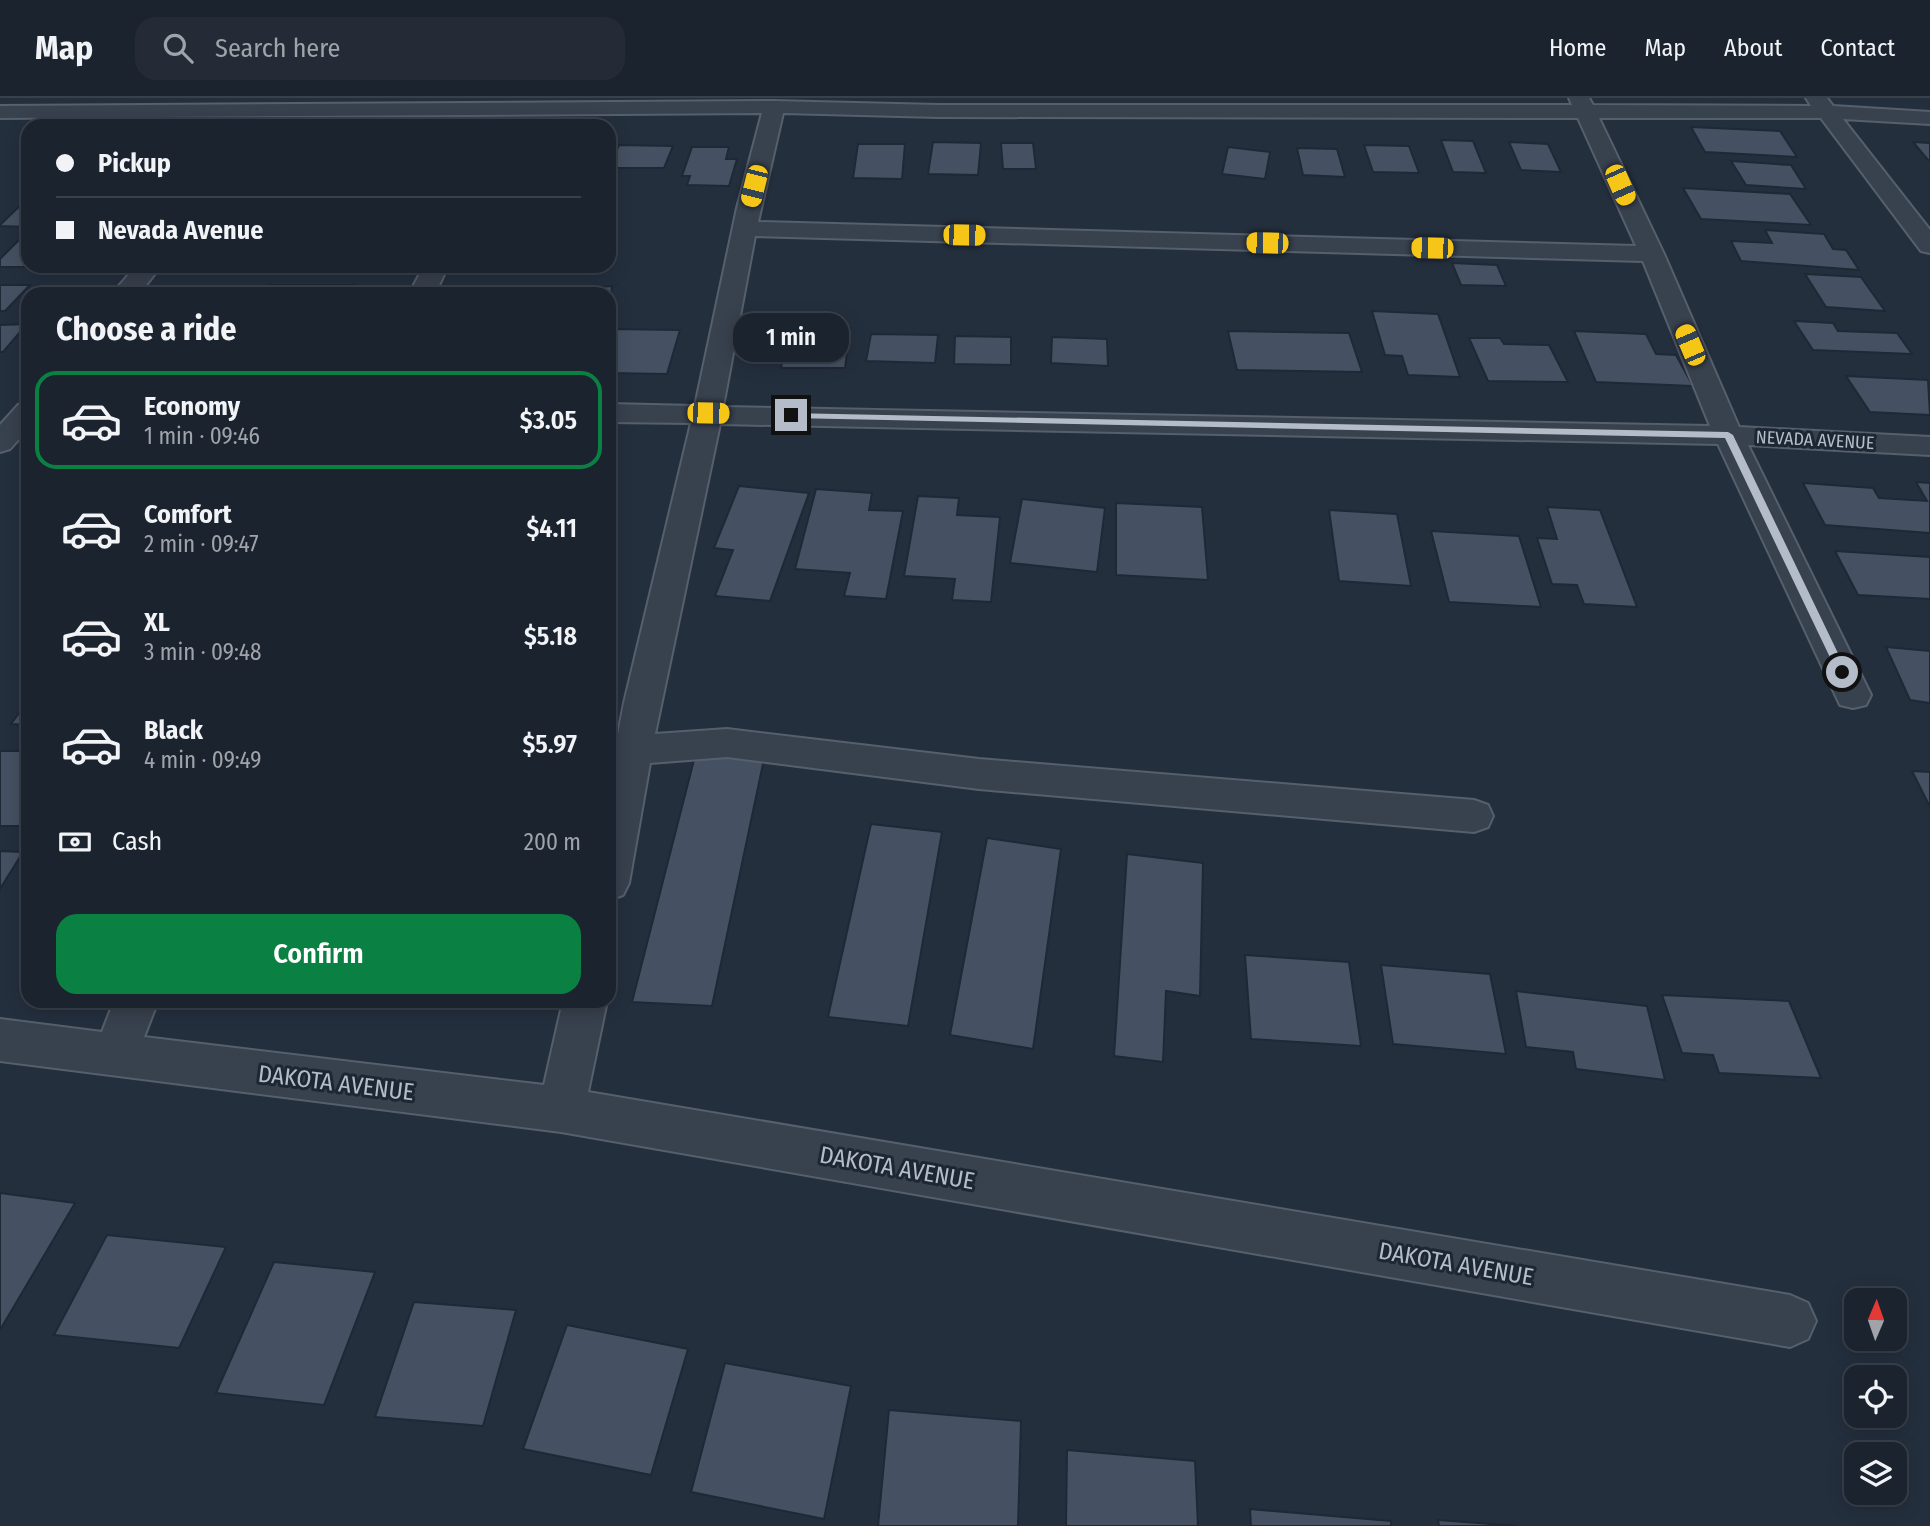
<!DOCTYPE html>
<html lang="en">
<head>
<meta charset="utf-8">
<style>
  body { margin:0; font-family:"Fira Sans Condensed",sans-serif; background:#242b36; color:#f1f3f6; height:100vh; display:flex; flex-direction:column; font-size:26px; white-space:nowrap }
  * { box-sizing:border-box; margin:0 }
  p { font-size:23px; color:#a0a4aa }
  .icon { flex:none; width:38px; height:38px; fill:none; stroke:currentColor; stroke-width:2; stroke-linecap:round; stroke-linejoin:round }
  .map { position:relative; flex:1; overflow:hidden }
  .panel { position:absolute; left:21px; top:189px; width:595px; height:721px; display:flex; flex-direction:column; background:#1b232e; border-radius:21px; box-shadow:0 4px 18px #0003,0 0 0 2px #39404a }
  .panel>* { flex:none }
  .guide { position:absolute; left:21px; top:21px; width:595px; height:154px; border-radius:21px; box-shadow:0 4px 18px #0003,0 0 0 2px #39404a; display:grid; align-content:center; height:154px; padding:0 35px; background:#1b232e }
  .needle { width:46px; rotate:2deg }
  .tools { position:absolute; left:1844px; top:1190px; display:grid; gap:14px }
  .tools a { display:grid; place-items:center; width:63px; height:63px; border-radius:14px; background:#1b232e; box-shadow:0 4px 18px #0003,0 0 0 2px #39404a; font-size:35px }
  .end { position:absolute; width:32px; height:32px; margin:-16px; border:9px solid #b4bcc9; background:#111; box-shadow:0 0 0 4px #111 }
  .from { border-radius:50% }
  .bubble { position:absolute; height:49px; border-radius:21px; background:#1b232e; box-shadow:0 4px 18px #0003,0 0 0 2px #39404a; font-size:23px; font-weight:600; line-height:49px; text-align:center }
  .car { position:absolute; width:21px; height:42px; margin:-21px -10px; border-radius:9px; box-shadow:0 0 5px 2px #0007; background:linear-gradient(#f5c518 24%,#345 0 40%,#f5c518 0 76%,#345 0 86%,#f5c518 0) }
  .guide b { display:flex; align-items:center; gap:24px; height:66px; font-size:26px }
  .guide b+b { border-top:2px solid #39404a }
  .guide i { width:18px; height:18px; background:#f1f3f6 }
  ul { padding:0; list-style:none }
  li { display:flex; align-items:center; gap:21px; height:98px; margin:0 14px 10px; padding:0 21px; border:4px solid transparent; border-radius:21px }
  li div { flex:1 }
  li b { display:block; font-size:26px }
  li em { font-style:normal; font-weight:600 }
  li.on { border-color:#0b8043 }
  li>.icon { width:63px; height:63px; stroke-width:1.5 }
  h2 { padding:0 35px; font-size:32px; line-height:84px }
  .pay { display:flex; align-items:center; gap:18px; height:77px; padding:0 35px; font-size:26px }
  .pay p { margin-inline-start:auto }
  .cta { display:flex; gap:14px; margin-top:auto; padding:14px 35px }
  .cta a { flex:1; height:80px; border-radius:21px; background:#0b8043; color:#fff; font-size:28px; font-weight:600; line-height:80px; text-align:center }
  header { display:flex; align-items:center; gap:42px; box-sizing:border-box; height:98px; padding:0 35px; background:#1b232e; border-bottom:2px solid #39404a }
  header strong { font-size:33px }
  nav { display:flex; gap:38px; margin-inline-start:auto; font-size:24px }
  .search { width:490px; height:63px; background:#242b36; display:flex; align-items:center; gap:18px; box-sizing:border-box; padding:0 24px; border-radius:21px; color:#a0a4aa; font-size:26px }
  .map>svg:first-child { display:block }
</style>
</head>
<body>
<header>
<strong>Map</strong>
<div class="search"><svg class="icon" aria-label="search" viewBox="0 0 24 24"><circle cx="10" cy="10" r="6"/><path d="M15 15l6 6"/></svg>Search here</div>
<nav><a>Home</a><a>Map</a><a>About</a><a>Contact</a></nav>
</header>
<div class="map">
<svg width="1930" height="1428" viewBox="0 0 1930 1428">
  <rect width="100%" height="100%" fill="#242f3e"/>
  <path fill="#455162" stroke="#1f2835" stroke-width="2" d="M1691,29L1780,33L1797,59L1705,54Z
    M1441,42L1473,43L1486,75L1453,74Z
    M933,44L981,45L978,77L928,76Z
    M1509,44L1548,46L1561,74L1521,72Z
    M1913,44L1930,45V62H1928Z
    M1001,45H1033L1036,71H1003Z
    M858,46H905L902,81L853,80Z
    M619,47L673,48L664,70H609Z
    M1364,47L1409,48L1419,75L1373,74Z
    M692,49H729L726,61H737L729,88L687,87L690,78H682Z
    M1228,49L1270,54L1265,81L1222,76Z
    M1297,50L1337,51L1345,79L1303,77Z
    M1731,63L1791,67L1806,91L1746,87Z
    M1683,90L1790,96L1811,127L1701,121Z
    M28,100V129L0,128V127Z
    M1765,132L1824,136L1833,151L1846,152L1859,172L1741,163L1731,143L1772,145Z
    M21,140H28V168L43,169H0V161Z
    M1452,165L1497,167L1506,188L1461,187Z
    M552,168H594L592,174H550Z
    M1805,176L1861,179L1885,213L1826,209Z
    M0,187H30L5,213H0Z
    M268,187H354L348,196H262Z
    M612,188L609,214V196H518Z
    M1372,213L1438,216L1460,279L1408,277L1402,258L1385,257Z
    M1794,223L1833,225L1838,233L1897,235L1912,256L1813,252Z
    M27,226L3,254H0V227Z
    M766,230H850L845,270H781L782,263L760,262Z
    M609,231L680,232L667,276L609,275Z
    M1228,233L1349,235L1362,274L1237,272Z
    M1574,233L1646,236L1656,256L1676,257L1693,288L1596,284Z
    M871,236L938,237L935,265L866,263Z
    M955,238L1011,239V267L954,266Z
    M1052,239L1107,241L1108,268L1051,265Z
    M1469,240H1500L1504,246L1549,247L1568,284L1488,283Z
    M1846,278L1928,282L1930,317L1870,314Z
    M1916,384L1930,385V435L1825,427L1803,385L1873,390L1879,400L1927,403Z
    M739,388L809,395L770,503L715,498L733,452L714,450Z
    M816,391L872,395L869,412L903,413L886,501L844,498L850,475L795,471Z
    M918,398L959,400L957,417L1000,419L991,504L952,502L955,481L904,478Z
    M1022,401L1105,410L1097,474L1010,465Z
    M1116,405L1202,409L1208,482L1116,477Z
    M1547,409L1600,412L1637,509L1584,506L1577,487L1552,486L1537,440L1557,441Z
    M1329,412L1397,416L1411,488L1339,483Z
    M1431,433L1519,438L1541,509L1449,504Z
    M1835,453L1930,459V501L1858,497Z
    M1886,549L1930,553V605L1910,602Z
    M28,603V627L11,626Z
    M0,653H28L27,728H0Z
    M695,658L764,661L712,908L632,904Z
    M1912,673L1930,674V709Z
    M871,726L942,734L908,928L828,919Z
    M987,740L1061,751L1033,951L950,937Z
    M0,753L23,754L0,791Z
    M1127,756L1203,765L1200,898L1166,893L1163,964L1114,958Z
    M1245,857L1349,864L1361,948L1251,941Z
    M1381,867L1490,876L1506,956L1393,946Z
    M1516,893L1647,908L1665,982L1576,971L1573,954L1526,949Z
    M1662,897L1789,903L1821,980L1719,975L1713,957L1682,955Z
    M0,1095L75,1105L0,1232Z
    M107,1137L226,1149L179,1250L54,1237Z
    M274,1164L375,1174L324,1307L216,1295Z
    M414,1204L516,1212L483,1328L375,1319Z
    M567,1227L688,1251L651,1377L523,1351Z
    M725,1265L851,1288L824,1421L691,1394Z
    M889,1312L1021,1323L1018,1428H878Z
    M1067,1352L1195,1363L1198,1428H1066Z
    M1250,1411L1391,1423V1428H1251Z
    M1438,1422L1518,1428H1439Z"/>
  <g fill="none" stroke-linecap="round" stroke-linejoin="round">
    <defs>
      <path id="minor" d="M1569,0H1589L1593,7L1811,8L1806,0H1827L1833,8L1930,14V26L1843,21L1930,132V155L1921,153L1821,20H1599L1664,156L1739,329L1930,339V357L1748,347L1871,597L1866,607L1853,610L1840,607L1718,346L720,326L655,636L727,631L979,661L1474,702L1488,707L1493,718L1488,729L1474,734L979,691L727,659L650,665L629,785L623,797L609,802V682L624,605L691,325L609,324V306L695,308L737,110L762,15L0,20V8L774,3L938,7H1572ZM783,15L938,19L1578,20L1636,148L758,124ZM755,138L1643,163L1710,328L723,309Z
        M136,168H161L139,196H112Z
        M424,168H448L435,196H409Z
        M28,304V331L10,351L0,354V327L18,307Z
        M114,903H158L144,939L544,987L563,903H607L588,994L1790,1197L1808,1205L1816,1223L1808,1241L1790,1249L561,1034L0,963V921L102,934Z"/>
    </defs>
    <use href="#minor" stroke="#565f6c" stroke-width="4"/>
    <use href="#minor" fill="#38414e" fill-rule="evenodd"/>
  </g>
  <path fill="#b4bcc9" d="M788,315L1728,334L1733,337L1847,574L1842,578L1837,574L1725,340L791,320Z"/>
  <g text-anchor="middle" dominant-baseline="central" stroke-width="6" stroke-linejoin="round" paint-order="stroke">
    <g font-size="18" fill="#b4bcc9" stroke="#1d2633">
      <text transform="translate(1815 342) rotate(3)">NEVADA AVENUE</text>
    </g>
    <g font-size="24" fill="#b4bcc9" stroke="#1d2633">
      <text transform="translate(336 985) rotate(7)">DAKOTA AVENUE</text>
      <text transform="translate(897 1070) rotate(10)">DAKOTA AVENUE</text>
      <text transform="translate(1456 1166) rotate(10)">DAKOTA AVENUE</text>
    </g>
  </g>
</svg>
<div class="tools">
<a><svg class="needle" viewBox="-14 -14 28 28"><path d="M0-13l5 13h-10z" fill="#e53935"/><path d="M0 13l5-13h-10z" fill="#a0a4aa"/></svg></a>
<a><svg class="icon" aria-label="locate" viewBox="0 0 24 24"><circle cx="12" cy="12" r="6"/><path d="M12 2v4M12 18v4M2 12h4M18 12h4"/></svg></a>
<a><svg class="icon" aria-label="layers" viewBox="0 0 24 24"><path d="M12 4l9 5-9 5-9-5zM3 14l9 5 9-5"/></svg></a>
</div>
<i class="end from" style="left:1842px;top:574px"></i>
<i class="end" style="left:791px;top:317px"></i>
<div class="bubble" style="left:733px;top:215px;width:116px">1 min</div>
<i class="car" style="left:1620px;top:87px;rotate:156deg"></i>
<i class="car" style="left:754px;top:88px;rotate:194deg"></i>
<i class="car" style="left:964px;top:137px;rotate:91deg"></i>
<i class="car" style="left:1267px;top:145px;rotate:271deg"></i>
<i class="car" style="left:1432px;top:150px;rotate:271deg"></i>
<i class="car" style="left:1690px;top:247px;rotate:337deg"></i>
<i class="car" style="left:708px;top:315px;rotate:91deg"></i>
<div class="guide">
<b><i class="from"></i>Pickup</b>
<b><i></i>Nevada Avenue</b>
</div>
<section class="panel">
<h2>Choose a ride</h2>
<ul>
<li class="on"><svg class="icon" aria-label="car" viewBox="0 0 24 24"><path d="M5 17H2v-5l4-1 3-4h7l3 4 3 1v5h-3M9 17h6M6 11h13"/><circle cx="7" cy="17" r="2"/><circle cx="17" cy="17" r="2"/></svg><div><b>Economy</b><p>1 min · 09:46</p></div><em>$3.05</em></li>
<li><svg class="icon" aria-label="car" viewBox="0 0 24 24"><path d="M5 17H2v-5l4-1 3-4h7l3 4 3 1v5h-3M9 17h6M6 11h13"/><circle cx="7" cy="17" r="2"/><circle cx="17" cy="17" r="2"/></svg><div><b>Comfort</b><p>2 min · 09:47</p></div><em>$4.11</em></li>
<li><svg class="icon" aria-label="car" viewBox="0 0 24 24"><path d="M5 17H2v-5l4-1 3-4h7l3 4 3 1v5h-3M9 17h6M6 11h13"/><circle cx="7" cy="17" r="2"/><circle cx="17" cy="17" r="2"/></svg><div><b>XL</b><p>3 min · 09:48</p></div><em>$5.18</em></li>
<li><svg class="icon" aria-label="car" viewBox="0 0 24 24"><path d="M5 17H2v-5l4-1 3-4h7l3 4 3 1v5h-3M9 17h6M6 11h13"/><circle cx="7" cy="17" r="2"/><circle cx="17" cy="17" r="2"/></svg><div><b>Black</b><p>4 min · 09:49</p></div><em>$5.97</em></li>
</ul>
<div class="pay"><svg class="icon" aria-label="cash" viewBox="0 0 24 24"><path d="M3 7h18v10H3z"/><circle cx="12" cy="12" r="2"/></svg>Cash<p>200 m</p></div>
<div class="cta"><a>Confirm</a></div>
</section>
</div>
</body>
</html>
